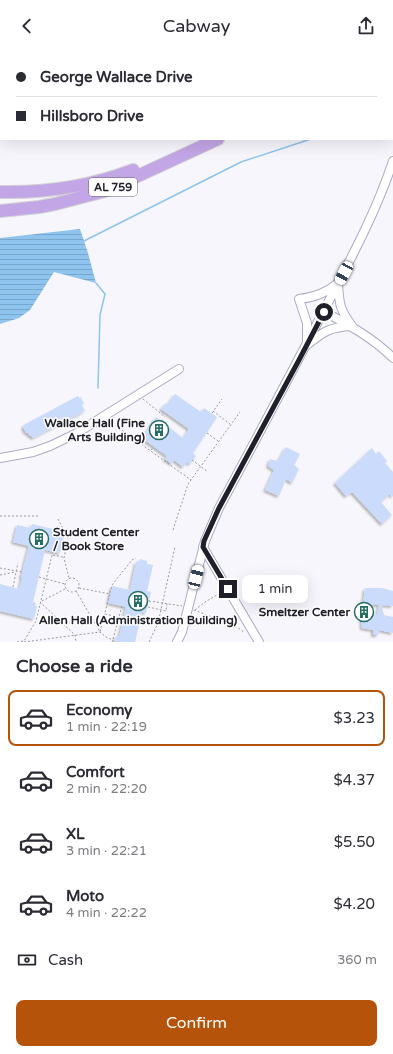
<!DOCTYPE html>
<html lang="en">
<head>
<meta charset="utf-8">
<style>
  body { margin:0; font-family:"Varela Round",sans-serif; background:#f7f7f7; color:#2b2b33; height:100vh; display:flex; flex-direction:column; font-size:15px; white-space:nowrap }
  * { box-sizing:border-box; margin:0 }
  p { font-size:13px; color:#7c7c81 }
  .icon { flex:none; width:22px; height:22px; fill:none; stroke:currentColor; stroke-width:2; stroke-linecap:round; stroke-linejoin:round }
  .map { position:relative; height:590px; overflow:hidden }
  .details { display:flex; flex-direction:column; background:#fff; flex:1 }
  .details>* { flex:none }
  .hud { position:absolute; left:0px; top:0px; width:393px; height:88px; box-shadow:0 4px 16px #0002; display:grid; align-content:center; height:88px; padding:0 16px; background:#fff }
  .end { position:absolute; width:18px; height:18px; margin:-9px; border:5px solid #20202a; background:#fff; box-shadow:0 0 0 2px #fff }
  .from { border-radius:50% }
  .bubble { position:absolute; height:28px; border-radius:8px; background:#fff; box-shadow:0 4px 16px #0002; font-size:13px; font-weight:600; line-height:28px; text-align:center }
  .car { position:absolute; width:12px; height:24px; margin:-12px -6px; border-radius:5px; box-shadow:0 0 3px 1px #0007; background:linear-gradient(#fff 24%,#345 0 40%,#fff 0 76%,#345 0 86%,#fff 0) }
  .hud b { display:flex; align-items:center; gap:14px; height:38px; font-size:15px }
  .hud b+b { border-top:1px solid #e1e1e2 }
  .hud i { width:10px; height:10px; background:#2b2b33 }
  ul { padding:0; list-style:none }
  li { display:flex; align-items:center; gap:12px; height:56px; margin:0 8px 6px; padding:0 8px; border:2px solid transparent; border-radius:8px }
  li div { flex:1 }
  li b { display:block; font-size:15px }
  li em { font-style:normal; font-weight:600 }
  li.on { border-color:#b45309 }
  li>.icon { width:36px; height:36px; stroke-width:1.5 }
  h2 { padding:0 16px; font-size:18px; line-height:48px }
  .pay { display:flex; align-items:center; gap:10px; height:44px; padding:0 16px; font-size:15px }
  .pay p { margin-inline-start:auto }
  .button { display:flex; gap:8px; margin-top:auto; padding:8px 16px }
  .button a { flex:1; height:46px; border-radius:8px; background:#b45309; color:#fff; font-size:16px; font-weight:600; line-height:46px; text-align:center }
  header { display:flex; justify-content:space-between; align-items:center; height:52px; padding:0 16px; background:#fff; font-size:18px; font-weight:600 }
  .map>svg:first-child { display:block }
</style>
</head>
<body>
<header><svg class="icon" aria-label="back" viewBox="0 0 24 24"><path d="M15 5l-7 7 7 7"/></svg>Cabway<svg class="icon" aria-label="share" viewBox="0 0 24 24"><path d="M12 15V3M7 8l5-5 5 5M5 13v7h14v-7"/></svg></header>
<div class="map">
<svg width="393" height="590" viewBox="0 0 393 590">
  <defs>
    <pattern id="water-rules" width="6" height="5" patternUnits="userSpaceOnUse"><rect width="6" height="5" fill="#8ec4ee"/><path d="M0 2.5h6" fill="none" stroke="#7aa8cc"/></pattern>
    <filter id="shadow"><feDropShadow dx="-2" dy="2" stdDeviation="1" flood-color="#0004"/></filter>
  </defs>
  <rect width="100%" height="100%" fill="#f6f6fc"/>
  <path fill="url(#water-rules)" d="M80,177L88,201L96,231L54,220L30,258L19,266L0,272V186Z"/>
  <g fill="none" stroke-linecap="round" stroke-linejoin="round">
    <path stroke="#8ec4ee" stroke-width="1.5" d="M392,71H393
      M84,189L241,110L311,87
      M96,231L105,242L100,263L98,336"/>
  </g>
  <path fill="#cadbfc" filter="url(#shadow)" d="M175,342L201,360L204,356L217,365L193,401L196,404L190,412L187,410L183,415L174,408L172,412L165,407L167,404L142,386L156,365L183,386L189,377L161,357L166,351L168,352Z
    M78,344L79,346L81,345L84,352L82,353L85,359L33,386L31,384H30L28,381H26L23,375L24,374V373Z
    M286,395L300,402L294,413L299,417L292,431L286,427L279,444L265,438L274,418L268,414L270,407L278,409Z
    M372,396L376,402L379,399L387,409L385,411L393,420V445L390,442L381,450L392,463L382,472L352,440L346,444L335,431Z
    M32,472L57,478L56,482L64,484L60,501L45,498L33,550L36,551L35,554H37L34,567L0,559V532L19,537L22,526L21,525L29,494L13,490L17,473L31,476Z
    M140,507L147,509V512L153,513L147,539L151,540L146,561L142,560L135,590H114L116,584L119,585L126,555L108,551L112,534L130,538L136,510H139Z
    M365,536H382L393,539V554L381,553L384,563L393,565V581L379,578L378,583H373V578L362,576L361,560L365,559L377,563L379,553L363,552Z"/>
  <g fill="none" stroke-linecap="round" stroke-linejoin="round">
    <defs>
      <path id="minor" d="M127,0L128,1
        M285,1L287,0
        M338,231C339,252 340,258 352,274C330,275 324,279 307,293V271L299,247C315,245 326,241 338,231Z
        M323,259C349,273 373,286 393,306
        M0,406L33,400L50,394L77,381L179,317
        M203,495L259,590
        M177,590L182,580L205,489L219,456C254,391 289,326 323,260C348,212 376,161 393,109"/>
      <path id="highway" d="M377,1L379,0
        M392,11H393
        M392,21L393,22
        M0,140C45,141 91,134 133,118
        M0,159L39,155L55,152L105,139L218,87"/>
    </defs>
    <use href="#minor" stroke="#abacc5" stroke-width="10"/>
    <use href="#highway" stroke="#d2d2d4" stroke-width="14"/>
    <path stroke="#9999a1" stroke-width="1" stroke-dasharray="2 2" stroke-linecap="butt" d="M143,347L165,365
      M213,359L230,372
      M212,361L222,347
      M109,369L191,428
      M207,381L218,389
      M151,398L154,395
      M192,408L208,420
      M0,464H39
      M58,467L68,486L64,506L69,526
      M173,478L188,432L240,360
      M53,503L63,505
      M0,516L22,520
      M0,523L15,520
      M39,525L65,532
      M65 533a7 7 0 1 1 14 0a7 7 0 1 1-14 0Z
      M13,535L18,511
      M79,536L110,542
      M65,537L40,550L75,583L76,590
      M76,539L100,580L112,533L132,508L136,506
      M149,549L182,554
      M148,555L166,559L167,552
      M194,558L235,574L244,580
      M195,558L205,550L222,540
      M105,562L123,566
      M113,587L122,554
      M17,590L24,589L36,569L53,499
      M24,590L100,580L106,585L113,588V590
      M149,590L158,571L175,495"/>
    <use href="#minor" stroke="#fff" stroke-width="8"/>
    <use href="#highway" stroke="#c3a6e6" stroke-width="12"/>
  </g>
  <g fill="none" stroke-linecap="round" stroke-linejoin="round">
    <path stroke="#20202a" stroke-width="5" d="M228,537L203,495L204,489L219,456L299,308L324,260"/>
  </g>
  <defs>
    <symbol id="building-ring" viewBox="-11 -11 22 22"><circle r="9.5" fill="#fff" stroke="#266d62" stroke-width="1.5"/><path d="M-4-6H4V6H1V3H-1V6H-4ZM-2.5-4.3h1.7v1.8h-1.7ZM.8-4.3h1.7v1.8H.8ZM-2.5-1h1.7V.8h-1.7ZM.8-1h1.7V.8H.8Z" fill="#266d62"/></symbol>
  </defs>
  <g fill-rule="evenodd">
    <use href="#building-ring" x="148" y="367" width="22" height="22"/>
    <use href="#building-ring" x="28" y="476" width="22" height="22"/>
    <use href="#building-ring" x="127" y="538" width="22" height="22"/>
    <use href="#building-ring" x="353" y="549" width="22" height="22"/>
  </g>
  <g text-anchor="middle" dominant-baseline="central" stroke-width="3" stroke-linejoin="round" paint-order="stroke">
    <rect fill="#fff" stroke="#63636a" stroke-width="1" x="89" y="126" width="48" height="18" rx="3"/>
    <g font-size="11" font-weight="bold" fill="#20202a">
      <text x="113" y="135">AL 759</text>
    </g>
    <g font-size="12" font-weight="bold" fill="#20202a" stroke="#fff" text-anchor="end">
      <text x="145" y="371">Wallace Hall (Fine<tspan x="145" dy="14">Arts Building)</tspan></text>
      <text x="53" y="480" text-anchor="start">Student Center<tspan x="53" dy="14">/ Book Store</tspan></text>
      <text x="350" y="560">Smeltzer Center</text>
      <text x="138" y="568" text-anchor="middle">Allen Hall (Administration Building)</text>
    </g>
  </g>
</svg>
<i class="end from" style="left:324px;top:260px"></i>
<i class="end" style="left:228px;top:537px"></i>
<div class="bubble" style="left:242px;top:523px;width:66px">1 min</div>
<i class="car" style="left:344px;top:221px;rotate:208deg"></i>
<i class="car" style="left:196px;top:525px;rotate:14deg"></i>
<div class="hud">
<b><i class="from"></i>George Wallace Drive</b>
<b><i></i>Hillsboro Drive</b>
</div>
</div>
<section class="details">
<h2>Choose a ride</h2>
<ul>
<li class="on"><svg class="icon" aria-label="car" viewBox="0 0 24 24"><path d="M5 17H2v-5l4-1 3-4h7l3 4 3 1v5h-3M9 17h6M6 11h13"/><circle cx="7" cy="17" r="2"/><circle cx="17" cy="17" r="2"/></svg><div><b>Economy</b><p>1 min · 22:19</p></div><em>$3.23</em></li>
<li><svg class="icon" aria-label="car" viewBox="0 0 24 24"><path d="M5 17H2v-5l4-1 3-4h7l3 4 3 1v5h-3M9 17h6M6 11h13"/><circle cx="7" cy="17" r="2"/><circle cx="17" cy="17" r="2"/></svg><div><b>Comfort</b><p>2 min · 22:20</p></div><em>$4.37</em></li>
<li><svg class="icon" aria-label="car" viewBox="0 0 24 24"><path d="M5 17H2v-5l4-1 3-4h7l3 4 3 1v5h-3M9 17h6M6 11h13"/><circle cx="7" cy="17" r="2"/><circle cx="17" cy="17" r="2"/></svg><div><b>XL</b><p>3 min · 22:21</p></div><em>$5.50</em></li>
<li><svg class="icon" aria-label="car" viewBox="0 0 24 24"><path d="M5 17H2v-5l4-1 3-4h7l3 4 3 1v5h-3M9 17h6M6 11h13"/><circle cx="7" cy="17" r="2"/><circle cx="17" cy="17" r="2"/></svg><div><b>Moto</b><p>4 min · 22:22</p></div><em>$4.20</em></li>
</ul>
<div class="pay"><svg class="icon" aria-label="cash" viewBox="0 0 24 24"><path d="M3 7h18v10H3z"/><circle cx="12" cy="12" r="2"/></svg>Cash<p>360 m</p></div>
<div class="button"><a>Confirm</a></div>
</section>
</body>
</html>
